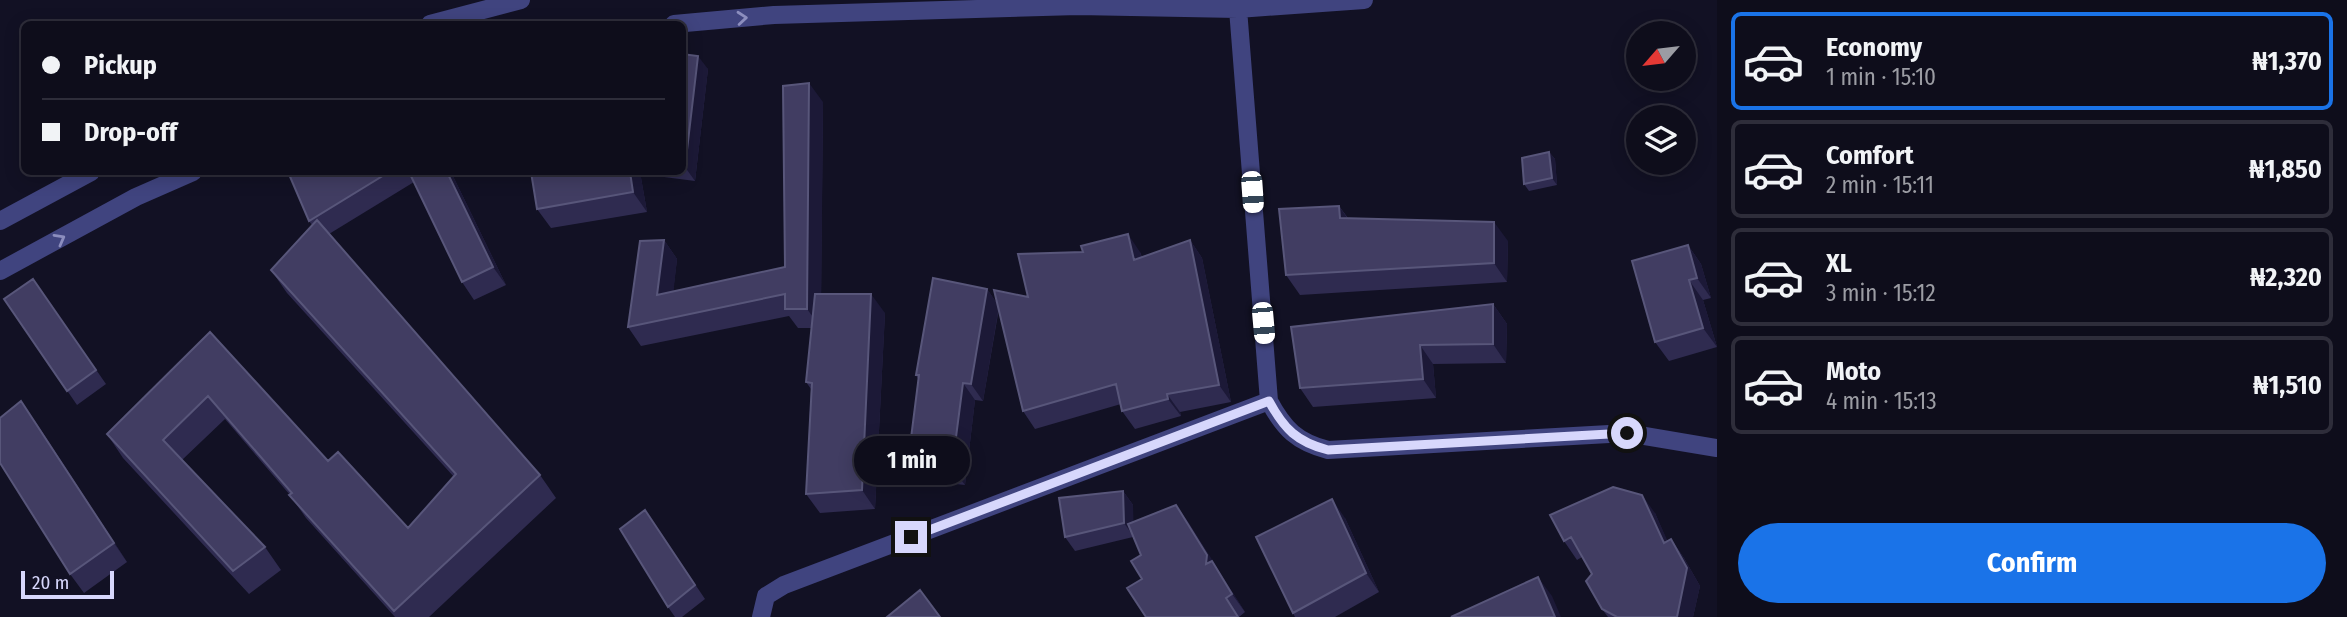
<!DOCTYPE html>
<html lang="en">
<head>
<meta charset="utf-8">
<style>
  body { margin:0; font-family:"Fira Sans Condensed",sans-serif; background:#171624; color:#f1f3f6; height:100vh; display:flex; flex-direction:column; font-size:26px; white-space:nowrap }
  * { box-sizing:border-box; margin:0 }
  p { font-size:23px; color:#9b9ca3 }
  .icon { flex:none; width:38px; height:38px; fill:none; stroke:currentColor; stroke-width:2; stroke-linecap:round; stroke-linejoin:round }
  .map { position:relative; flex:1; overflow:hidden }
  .panel { display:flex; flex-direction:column; background:#0e0d1b; width:630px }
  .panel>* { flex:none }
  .hud { position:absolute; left:21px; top:21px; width:665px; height:154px; border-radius:10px; box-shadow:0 4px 18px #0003,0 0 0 2px #2e2d3a; display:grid; align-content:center; height:154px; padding:0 21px; background:#0e0d1b }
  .needle { width:46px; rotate:242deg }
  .fabs { position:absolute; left:1626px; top:21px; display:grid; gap:14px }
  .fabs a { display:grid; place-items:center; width:70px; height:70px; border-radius:50%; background:#0e0d1b; box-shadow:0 4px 18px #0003,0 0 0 2px #2e2d3a; font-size:35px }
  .scale { position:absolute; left:21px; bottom:18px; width:93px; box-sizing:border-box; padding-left:7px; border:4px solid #d7d7fc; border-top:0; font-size:19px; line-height:24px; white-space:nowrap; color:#d7d7fc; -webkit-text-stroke:5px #121124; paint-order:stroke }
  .end { position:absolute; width:32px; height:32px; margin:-16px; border:9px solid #d7d7fc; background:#111; box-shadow:0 0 0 4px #111 }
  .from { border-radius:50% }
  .bubble { position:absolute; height:49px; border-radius:24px; background:#0e0d1b; box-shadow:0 4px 18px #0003,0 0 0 2px #2e2d3a; font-size:23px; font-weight:700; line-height:49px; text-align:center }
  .car { position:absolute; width:21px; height:42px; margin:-21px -10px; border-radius:9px; box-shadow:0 0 5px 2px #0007; background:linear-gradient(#fff 24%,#345 0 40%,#fff 0 76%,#345 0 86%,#fff 0) }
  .hud b { display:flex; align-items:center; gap:24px; height:66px; font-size:26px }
  .hud b+b { border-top:2px solid #2e2d3a }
  .hud i { width:18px; height:18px; background:#f1f3f6 }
  ul { padding:12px 0 0; list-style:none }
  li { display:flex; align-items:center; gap:21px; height:98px; margin:0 14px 10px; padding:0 7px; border:4px solid #2e2d3a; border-radius:10px }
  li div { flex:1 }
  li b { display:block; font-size:26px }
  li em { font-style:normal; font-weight:700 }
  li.current { border-color:#1a73e8 }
  li>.icon { width:63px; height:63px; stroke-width:1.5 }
  .cta { display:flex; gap:14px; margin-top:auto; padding:14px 21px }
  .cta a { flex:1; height:80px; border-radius:42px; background:#1a73e8; color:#fff; font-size:28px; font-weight:700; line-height:80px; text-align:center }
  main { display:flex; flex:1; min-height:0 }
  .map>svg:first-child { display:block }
</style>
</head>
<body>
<main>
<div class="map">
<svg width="1717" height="617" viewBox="0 0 1717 617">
  <rect width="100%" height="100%" fill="#121124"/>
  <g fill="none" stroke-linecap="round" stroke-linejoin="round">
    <path stroke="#40447f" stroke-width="18" d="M1238,9L1269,401C1284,429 1297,442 1328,450L1627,433L1717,448
      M430,24L521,0
      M674,24L774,15L1078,6L1238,9L1364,0
      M0,221L91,172
      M0,271L136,197L193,172
      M761,617L766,596L784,585L1269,401"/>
  </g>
  <path fill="#2f2b50" d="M682,54L708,69L695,181L664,177L660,172H682Z
    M823,102L821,294L885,313L875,509L820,513L806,494L811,389L806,382L812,328H798L789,316L641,346L628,327L664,240L677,259L673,292L785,267Z
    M1549,152L1555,159L1557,185L1529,191L1524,184Z
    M288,172H451L506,285L474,300L462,282L414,182L329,234L540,475L556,498L429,617H395L306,518L290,495L225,419L182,460L265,547L281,570L249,594L123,458L107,434L210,332L328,461L408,528L454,477L287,293L271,270L312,225L309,221Z
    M640,172L647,212L551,228L537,209Z
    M1339,206L1348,218L1508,241L1507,282L1300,295L1286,275Z
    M1190,240L1202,258L1231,402L1180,412L1181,416L1135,429L1122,411L1121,404L1035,429L1023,411L999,308L983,401L975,400L965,485L920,480L908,462L918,379L916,375L987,289L998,305L1028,297L1140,252L1142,257Z
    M1688,245L1701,264L1711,298L1703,300L1717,347L1669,361L1655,342Z
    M33,279L106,384L77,405L4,299Z
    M1493,304L1507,324L1506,363L1433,364L1436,398L1313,407L1300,388Z
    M35,421L127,562L84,593L70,574Z
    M1123,491L1133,505V522L1176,505L1245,612L1239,617L1142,579L1141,555L1133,537L1075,551L1065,537Z
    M645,510L705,599L682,617H675L668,607Z
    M1655,513L1667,541L1671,539L1684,558L1700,586L1693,617H1608L1602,609L1592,574L1582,557L1577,560L1564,541L1550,515Z
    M1345,518L1379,592L1335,617H1295L1293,613Z"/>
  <path fill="#1c1937" d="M698,56L708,69L695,181L685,167Z
    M809,83L823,102L821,328L807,309Z
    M1549,152L1555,159L1557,185L1552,178Z
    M447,172H451L506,285L493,267Z
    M630,172H640L647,212L633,192Z
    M1339,206L1352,225L1340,218Z
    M1494,222L1508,241L1507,282L1494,263Z
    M1128,234L1140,252L1147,278L1134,260Z
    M664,240L677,259L671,314L657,295Z
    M1190,240L1202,258L1231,402L1219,385Z
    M1688,245L1701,264L1711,298L1697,278Z
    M1689,280L1703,300L1717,347L1703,328Z
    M987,289L999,306L983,401L971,384Z
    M871,294L885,313L875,509L862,490Z
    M1493,304L1507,324L1506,363L1493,344Z
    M1420,345L1433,364L1436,398L1423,379Z
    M963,383L975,400L965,485L952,468Z
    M1167,394L1180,412L1181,416L1168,399Z
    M21,401L35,421L127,562L114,543Z
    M1123,491L1133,505L1134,537L1124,523Z
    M1642,495L1655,513L1677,562L1664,543Z
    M1332,499L1345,518L1379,592L1366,573Z
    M1176,505L1189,523L1245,612L1232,594L1206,564Z
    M1671,539L1684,558L1700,586L1693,617H1677Z
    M1538,577L1552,596L1561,617H1555Z"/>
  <path fill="#413d62" stroke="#58567a" stroke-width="2" d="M682,54L698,56L685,167H682Z
    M809,83L807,309H785V294L628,327L640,241L664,240L657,295L785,267L783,86Z
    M1549,152L1552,178L1524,184L1522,158Z
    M288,172H389L309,221Z
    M409,172H447L493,267L462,282Z
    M531,172H630L633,192L537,209Z
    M1339,206L1340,218L1494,222V263L1286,275L1279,209Z
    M317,220L540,475L394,611L289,495L292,493L208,396L163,440L265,547L233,571L107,434L210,332L328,461L338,452L408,528L456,474L271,270Z
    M1128,234L1134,260L1190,240L1219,385L1167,394L1168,399L1122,411L1116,384L1023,411L994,290L1028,297L1018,254L1083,252L1081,246Z
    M1688,245L1697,278L1689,280L1703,328L1655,342L1632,261Z
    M933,278L987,289L971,384L963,383L952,468L908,462L919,375H916Z
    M33,279L96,370L67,391L4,299Z
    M815,294H871L862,490L806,494L812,383L806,382Z
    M1493,304V344L1420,345L1423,379L1300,388L1291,327Z
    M21,401L114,543L70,574L0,463V418Z
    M1613,487L1642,495L1664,543L1671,539L1687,568L1677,617H1617L1602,609L1586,581L1592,574L1571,537L1564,541L1550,515Z
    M1123,491L1124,523L1065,537L1059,498Z
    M1332,499L1366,573L1293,613L1256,537Z
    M1176,505L1207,555L1206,564L1212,561L1232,594L1226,598L1238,617H1146L1127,588L1142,579L1131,561L1141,555L1128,524Z
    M645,510L695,585L668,607L620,529Z
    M1538,577L1555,617H1451Z
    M920,590L940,617H887Z"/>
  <defs><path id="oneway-chevron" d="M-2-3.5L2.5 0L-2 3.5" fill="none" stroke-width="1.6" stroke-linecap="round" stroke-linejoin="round" transform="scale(1.75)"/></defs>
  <g stroke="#8c8ebe">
    <use href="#oneway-chevron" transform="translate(742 18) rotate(-5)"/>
    <use href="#oneway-chevron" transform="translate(60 239) rotate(-29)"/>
  </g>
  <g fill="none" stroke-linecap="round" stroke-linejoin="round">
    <path stroke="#d7d7fc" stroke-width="9" d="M911,537L1269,401C1284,429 1297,442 1328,450L1627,433"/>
  </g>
</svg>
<div class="fabs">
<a><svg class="needle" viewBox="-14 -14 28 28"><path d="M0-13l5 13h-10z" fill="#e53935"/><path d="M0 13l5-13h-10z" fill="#9b9ca3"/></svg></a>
<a><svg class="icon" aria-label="layers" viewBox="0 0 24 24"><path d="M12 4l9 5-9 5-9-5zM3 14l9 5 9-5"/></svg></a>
</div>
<div class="scale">20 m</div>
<i class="end from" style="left:1627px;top:433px"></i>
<i class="end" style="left:911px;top:537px"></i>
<div class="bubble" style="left:854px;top:436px;width:116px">1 min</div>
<i class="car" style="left:1252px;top:192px;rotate:176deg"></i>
<i class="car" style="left:1263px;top:323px;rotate:175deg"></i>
<div class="hud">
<b><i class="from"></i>Pickup</b>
<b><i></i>Drop-off</b>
</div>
</div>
<section class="panel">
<ul>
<li class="current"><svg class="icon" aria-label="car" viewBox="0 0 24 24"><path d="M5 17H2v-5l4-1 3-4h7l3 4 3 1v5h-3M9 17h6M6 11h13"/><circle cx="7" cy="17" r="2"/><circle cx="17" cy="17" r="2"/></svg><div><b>Economy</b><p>1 min · 15:10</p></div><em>₦1,370</em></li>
<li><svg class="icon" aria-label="car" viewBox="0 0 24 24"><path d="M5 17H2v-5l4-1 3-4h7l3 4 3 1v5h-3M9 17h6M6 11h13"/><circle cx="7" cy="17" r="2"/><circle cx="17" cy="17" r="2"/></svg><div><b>Comfort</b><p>2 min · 15:11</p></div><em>₦1,850</em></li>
<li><svg class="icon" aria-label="car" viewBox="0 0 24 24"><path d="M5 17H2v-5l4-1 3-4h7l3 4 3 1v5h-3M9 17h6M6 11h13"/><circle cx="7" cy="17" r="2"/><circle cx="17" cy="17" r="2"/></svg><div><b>XL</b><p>3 min · 15:12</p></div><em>₦2,320</em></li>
<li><svg class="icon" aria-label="car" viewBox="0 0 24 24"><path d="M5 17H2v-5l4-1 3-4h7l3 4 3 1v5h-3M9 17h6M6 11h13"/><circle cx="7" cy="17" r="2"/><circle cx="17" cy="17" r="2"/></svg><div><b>Moto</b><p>4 min · 15:13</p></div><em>₦1,510</em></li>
</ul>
<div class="cta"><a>Confirm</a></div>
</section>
</main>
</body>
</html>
